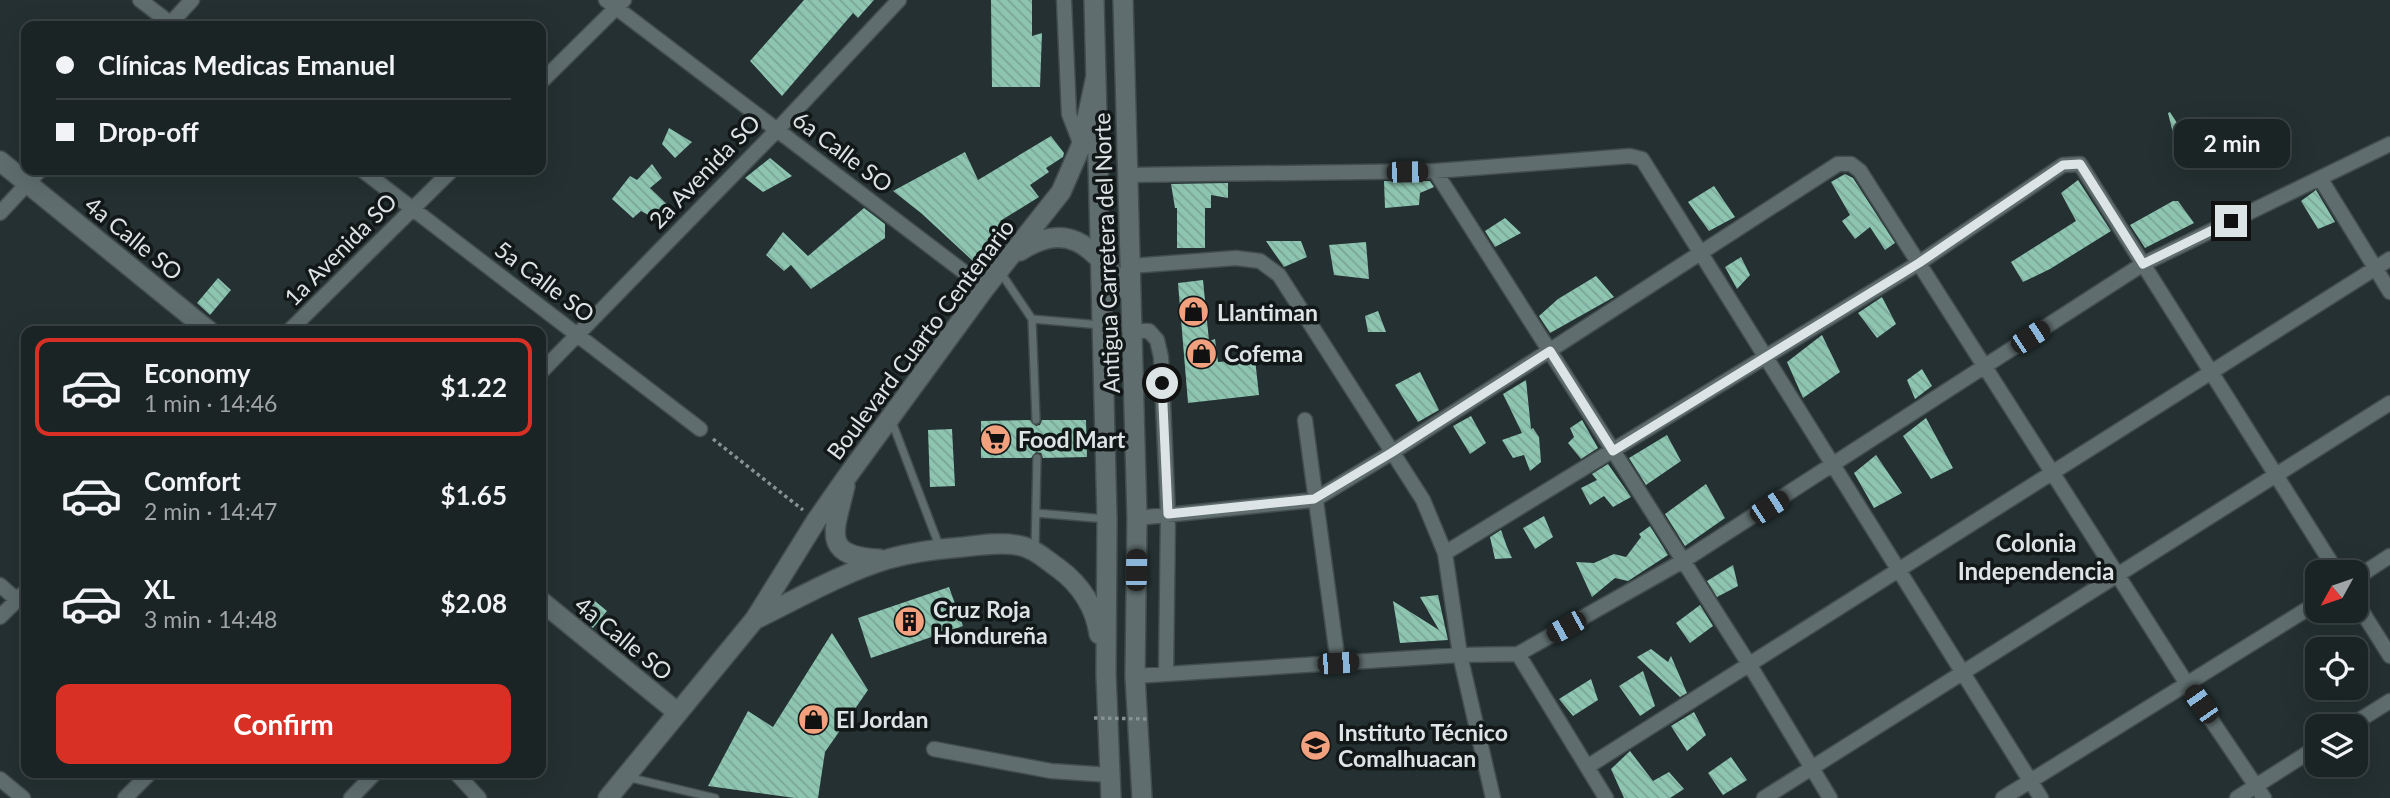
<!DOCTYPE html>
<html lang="en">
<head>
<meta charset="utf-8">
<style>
  body { margin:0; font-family:Lato,sans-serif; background:#283032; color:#f1f3f6; height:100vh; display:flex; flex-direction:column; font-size:26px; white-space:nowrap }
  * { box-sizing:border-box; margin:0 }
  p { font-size:23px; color:#a0a4a7 }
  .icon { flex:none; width:38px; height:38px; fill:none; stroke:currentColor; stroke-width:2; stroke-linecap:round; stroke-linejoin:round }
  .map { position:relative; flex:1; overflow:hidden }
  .sheet { position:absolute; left:21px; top:326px; width:525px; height:452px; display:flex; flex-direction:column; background:#1b2425; border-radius:14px; box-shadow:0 7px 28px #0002,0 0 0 2px #394142 }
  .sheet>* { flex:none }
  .guide { position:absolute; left:21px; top:21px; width:525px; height:154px; border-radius:14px; box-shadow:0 7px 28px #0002,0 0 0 2px #394142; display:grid; align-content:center; height:154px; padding:0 35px; background:#1b2425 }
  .needle { width:46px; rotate:230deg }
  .buttons { position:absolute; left:2305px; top:560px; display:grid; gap:14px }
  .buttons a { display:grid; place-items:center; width:63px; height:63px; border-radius:14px; background:#1b2425; box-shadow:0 7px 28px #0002,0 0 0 2px #394142; font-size:35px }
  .end { position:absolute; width:32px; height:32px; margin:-16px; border:9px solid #dde4e5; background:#111; box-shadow:0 0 0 4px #111 }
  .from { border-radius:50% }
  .bubble { position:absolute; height:49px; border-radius:14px; background:#1b2425; box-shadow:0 7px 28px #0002,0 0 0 2px #394142; font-size:23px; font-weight:700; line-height:49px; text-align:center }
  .car { position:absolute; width:21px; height:42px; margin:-21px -10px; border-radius:9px; box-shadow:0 0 5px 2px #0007; background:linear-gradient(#222 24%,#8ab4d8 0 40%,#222 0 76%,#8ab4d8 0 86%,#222 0) }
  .guide b { display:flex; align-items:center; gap:24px; height:66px; font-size:26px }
  .guide b+b { border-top:2px solid #394142 }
  .guide i { width:18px; height:18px; background:#f1f3f6 }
  ul { padding:12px 0 0; list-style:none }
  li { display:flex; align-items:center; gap:21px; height:98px; margin:0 14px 10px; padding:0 21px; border:4px solid transparent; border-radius:14px }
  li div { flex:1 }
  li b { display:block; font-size:26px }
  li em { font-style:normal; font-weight:700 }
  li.active { border-color:#d93025 }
  li>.icon { width:63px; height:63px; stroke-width:1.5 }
  .primary-button { display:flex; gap:14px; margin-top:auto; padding:14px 35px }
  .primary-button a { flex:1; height:80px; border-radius:14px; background:#d93025; color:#fff; font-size:28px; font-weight:700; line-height:80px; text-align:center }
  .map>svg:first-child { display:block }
</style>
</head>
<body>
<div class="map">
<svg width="2390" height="798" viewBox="0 0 2390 798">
  <defs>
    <pattern id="building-back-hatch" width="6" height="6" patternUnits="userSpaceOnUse" patternTransform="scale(1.75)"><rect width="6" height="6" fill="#8dc5b1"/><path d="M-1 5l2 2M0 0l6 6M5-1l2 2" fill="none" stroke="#7aa596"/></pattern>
  </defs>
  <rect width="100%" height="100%" fill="#243031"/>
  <path fill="url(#building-back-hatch)" d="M804,0H874L858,18L853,13L782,96L750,61Z
    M991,0H1032V36L1042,33L1040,87H992Z
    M2170,112L2193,148L2178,153L2168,113Z
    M669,128L692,142L675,158L662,144Z
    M1051,136L1064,153L1063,157L1046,168L1049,172L1030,185L1039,197L1000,221L1008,228L975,263L921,213L893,191L965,152L978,180Z
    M770,158L792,176L763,192L745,178Z
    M652,164L662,178L650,188L672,209L661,222L641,211L633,218L612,199L630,176L637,180Z
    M1845,174L1853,178L1895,243L1885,250L1870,227L1855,239L1842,221L1850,215L1831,182Z
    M2078,180L2111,231L2050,269L2023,282L2011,262L2076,221L2061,193Z
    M1384,181H1430L1434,187L1420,193L1419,205L1385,208Z
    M1228,183V198L1211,195V208H1205V248H1177V208H1175L1171,184Z
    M1714,186L1735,217L1709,231L1688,202Z
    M2316,190L2335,222L2318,229L2301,201Z
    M2173,201H2178L2194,223L2145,248L2130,225Z
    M864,208L885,224V238L811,289L791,265L784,271L766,255L783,232L808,256Z
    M1505,218L1521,233L1495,247L1485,231Z
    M1266,241H1301L1307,257L1284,267Z
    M1366,242L1369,279L1334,275L1329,245Z
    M1741,257L1750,275L1737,289L1725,267Z
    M1596,276L1614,297L1550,333L1539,316L1558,299Z
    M218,278L231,290L210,315L197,303Z
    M1203,280L1209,341L1215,339L1218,362L1255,359L1259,395L1188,403L1178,283Z
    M1882,297L1896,324L1877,338L1858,313Z
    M1378,311L1386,332H1368L1365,316Z
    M1822,335L1840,372L1803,398L1787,362Z
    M1922,369L1932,386L1915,399L1907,380Z
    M1420,372L1439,410L1418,422L1395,385Z
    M1526,380L1531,429L1533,428L1539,437L1541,462L1530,471L1524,455L1513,458L1502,440L1522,433L1503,394Z
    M1471,416L1486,443L1470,454L1453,426Z
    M1926,418L1953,468L1931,479L1903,436Z
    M1030,420L1036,426L1040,425L1042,420H1086L1087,457L1043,458L1041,453L1036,452L1031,458H981V421Z
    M1582,420L1598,448L1581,459L1568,443L1574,437L1570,428Z
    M952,429L955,486L930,487L928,430Z
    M1667,435L1681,461L1646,485L1629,458Z
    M1876,455L1902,493L1874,508L1854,473Z
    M1608,464L1631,497L1613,507L1604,496L1590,505L1581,488L1597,480L1592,474Z
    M1706,484L1725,518L1685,546L1665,514Z
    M1544,516L1553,537L1535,549L1523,528Z
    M1650,526L1668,555L1628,581L1615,578L1592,597L1576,562L1594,563L1614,554L1626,557L1641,537L1639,534Z
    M1501,530L1507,547L1512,558L1495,559L1490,537Z
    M1733,565L1738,586L1717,597L1707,581Z
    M949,587L963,626L871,658L858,618Z
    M1438,595L1448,640L1400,643L1393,601L1439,630L1420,597Z
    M590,597L607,611L593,628L576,614Z
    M1700,605L1713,626L1690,643L1676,623Z
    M832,633L868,690L825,752L818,798H795L708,786L748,711L773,727Z
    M1651,649L1668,662L1671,656L1687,693L1680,697L1637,657Z
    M1643,671L1655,706L1640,716L1619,686Z
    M1591,679L1598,700L1573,716L1559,699Z
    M1694,712L1706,735L1687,751L1671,726Z
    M1630,751L1653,781L1669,772L1684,789L1670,798H1624L1611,769Z
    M1731,757L1747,780L1723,795L1708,773Z"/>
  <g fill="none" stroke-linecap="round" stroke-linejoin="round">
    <defs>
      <path id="lane" d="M1001,273L1032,319L1036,420
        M1032,319L1101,325
        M892,422L940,548
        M1036,513L1106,519
        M1035,550L1037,458
        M627,777L715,798"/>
      <path id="street" d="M140,0L174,26
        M606,0L985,288
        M1064,0L1069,114L1081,145
        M168,26L192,0
        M541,82L624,0
        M362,170L700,429
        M1435,171L1749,664L1830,798
        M1128,175L1435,171L1630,156L1642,159L2041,798
        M2320,178L2390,292
        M0,213L40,170
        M1131,266L1236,258L1260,261L1279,275L1423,500L1445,553L1460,655L1493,798
        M289,331L452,170
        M1133,331H1149L1157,340L1161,357L1168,515L1166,674
        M541,372L777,130L899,0
        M1305,420L1338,663
        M1137,518L1314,500L1391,453L1838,164H1851L1860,171L2187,684L2264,798
        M1445,553L1919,263L2063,165L2080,164L2337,572
        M2356,578L2390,556
        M0,585L17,600
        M2356,602L2390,656
        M0,617L26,591
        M1518,654L1606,798
        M1135,676L1460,655L1518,654L1683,561L2143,264L2390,144
        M2350,726L2390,701
        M934,749L1051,771L1110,775
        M1587,767L2390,259
        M455,772L479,798
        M0,779L23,798
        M125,798L151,772
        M351,798L376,772
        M1764,798L2390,403
        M2003,798L2317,603
        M2237,798L2317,747"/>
      <path id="secondary" d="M1094,0L1107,519L1106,674L1111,798
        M1123,0L1137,518L1135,676L1142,798
        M0,161L209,331
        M1020,251C1075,215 1097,257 1131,295
        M845,486C835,530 819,556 879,559
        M541,601L677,712
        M756,619C799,598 842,573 888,559C913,552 937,549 963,547C979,545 1000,542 1016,545C1033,547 1045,559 1058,568C1081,585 1095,607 1099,634
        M608,798L755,619L816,521L846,478L985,288L1061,192L1081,146L1096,76"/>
    </defs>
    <use href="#lane" stroke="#434d4e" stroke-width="10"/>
    <use href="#street" stroke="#434d4e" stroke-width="17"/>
    <use href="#secondary" stroke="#434d4e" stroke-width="22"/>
    <path stroke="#899293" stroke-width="3.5" stroke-dasharray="3.5 3.5" stroke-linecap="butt" d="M713,439L803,510"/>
    <use href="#lane" stroke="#5f6d6e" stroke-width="7"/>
    <use href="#street" stroke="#5f6d6e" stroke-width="14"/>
    <use href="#secondary" stroke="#5f6d6e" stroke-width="19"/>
    <path stroke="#899293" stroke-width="3.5" stroke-dasharray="3.5 3.5" stroke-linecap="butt" d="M1094,718L1150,719"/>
  </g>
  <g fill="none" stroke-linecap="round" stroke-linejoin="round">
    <path stroke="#dde4e5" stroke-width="9" d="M1162,383L1168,514L1314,499L1391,453L1550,351L1613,451L1919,263L2063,165L2080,164L2143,264L2231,221"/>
  </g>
  <defs>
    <symbol id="shop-disc" viewBox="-11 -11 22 22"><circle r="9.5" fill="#f1a17d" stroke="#121717"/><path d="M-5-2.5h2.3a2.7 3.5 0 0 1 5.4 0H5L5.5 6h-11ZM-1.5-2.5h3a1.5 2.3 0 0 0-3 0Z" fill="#111"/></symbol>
    <symbol id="supermarket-disc" viewBox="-11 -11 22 22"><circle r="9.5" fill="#f1a17d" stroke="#121717"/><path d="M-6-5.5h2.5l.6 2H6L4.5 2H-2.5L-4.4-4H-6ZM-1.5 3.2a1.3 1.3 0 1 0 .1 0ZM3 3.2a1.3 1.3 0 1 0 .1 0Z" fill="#111"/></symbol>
    <symbol id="building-disc" viewBox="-11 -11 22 22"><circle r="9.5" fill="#f1a17d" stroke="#121717"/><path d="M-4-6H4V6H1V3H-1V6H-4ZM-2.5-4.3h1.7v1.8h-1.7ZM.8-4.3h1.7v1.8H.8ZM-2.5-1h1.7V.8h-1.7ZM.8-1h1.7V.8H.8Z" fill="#111"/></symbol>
    <symbol id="school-disc" viewBox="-11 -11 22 22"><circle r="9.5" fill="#f1a17d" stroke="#121717"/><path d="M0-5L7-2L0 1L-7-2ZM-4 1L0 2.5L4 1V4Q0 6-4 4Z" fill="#111"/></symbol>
  </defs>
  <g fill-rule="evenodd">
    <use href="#shop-disc" x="1176" y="294" width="35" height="35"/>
    <use href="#shop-disc" x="1184" y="336" width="35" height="35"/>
    <use href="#supermarket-disc" x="978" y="422" width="35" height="35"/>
    <use href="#building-disc" x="892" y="604" width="35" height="35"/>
    <use href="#shop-disc" x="796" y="702" width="35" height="35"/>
    <use href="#school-disc" x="1298" y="728" width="35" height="35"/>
  </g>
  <g text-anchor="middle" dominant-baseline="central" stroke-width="7" stroke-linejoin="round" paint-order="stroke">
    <g font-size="23" fill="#dde4e5" stroke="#121717">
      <text transform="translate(843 151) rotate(37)">6a Calle SO</text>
      <text transform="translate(704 171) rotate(-46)">2a Avenida SO</text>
      <text transform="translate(134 238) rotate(39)">4a Calle SO</text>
      <text transform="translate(340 249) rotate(-45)">1a Avenida SO</text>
      <text transform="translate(1106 253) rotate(-92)">Antigua Carretera del Norte</text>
      <text transform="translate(545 281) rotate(37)">5a Calle SO</text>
      <text transform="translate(920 339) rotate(-53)">Boulevard Cuarto Centenario</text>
      <text transform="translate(624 638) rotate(39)">4a Calle SO</text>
    </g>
    <g font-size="23" font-weight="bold" fill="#dde4e5" stroke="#121717" text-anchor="start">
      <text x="1217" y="312">Llantiman</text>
      <text x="1224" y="353">Cofema</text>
      <text x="1018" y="439">Food Mart</text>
      <text x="933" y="609">Cruz Roja<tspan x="933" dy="26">Hondureña</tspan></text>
      <text x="836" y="719">El Jordan</text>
      <text x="1338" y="732">Instituto Técnico<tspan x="1338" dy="26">Comalhuacan</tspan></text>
    </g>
    <g font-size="24" font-weight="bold" fill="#dde4e5" stroke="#121717">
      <text x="2036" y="542">Colonia<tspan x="2036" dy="28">Independencia</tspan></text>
    </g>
  </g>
</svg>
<div class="buttons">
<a><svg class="needle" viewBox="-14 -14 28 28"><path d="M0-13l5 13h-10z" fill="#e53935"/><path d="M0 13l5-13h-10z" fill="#a0a4a7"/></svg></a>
<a><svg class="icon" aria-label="locate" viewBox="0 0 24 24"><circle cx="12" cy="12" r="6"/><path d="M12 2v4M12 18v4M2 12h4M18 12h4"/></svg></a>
<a><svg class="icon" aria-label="layers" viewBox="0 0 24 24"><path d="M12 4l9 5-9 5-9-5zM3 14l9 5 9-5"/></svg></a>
</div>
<i class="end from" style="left:1162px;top:383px"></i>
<i class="end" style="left:2231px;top:221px"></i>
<div class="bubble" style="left:2174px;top:119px;width:116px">2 min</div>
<i class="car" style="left:1407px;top:172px;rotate:89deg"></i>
<i class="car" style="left:2030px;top:337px;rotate:57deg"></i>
<i class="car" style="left:1769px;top:507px;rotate:57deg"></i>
<i class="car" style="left:1136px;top:570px;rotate:1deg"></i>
<i class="car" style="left:1566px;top:627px;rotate:241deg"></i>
<i class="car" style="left:1338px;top:663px;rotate:86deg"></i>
<i class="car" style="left:2201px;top:704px;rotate:325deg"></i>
<div class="guide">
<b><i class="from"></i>Clínicas Medicas Emanuel</b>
<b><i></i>Drop-off</b>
</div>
<section class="sheet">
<ul>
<li class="active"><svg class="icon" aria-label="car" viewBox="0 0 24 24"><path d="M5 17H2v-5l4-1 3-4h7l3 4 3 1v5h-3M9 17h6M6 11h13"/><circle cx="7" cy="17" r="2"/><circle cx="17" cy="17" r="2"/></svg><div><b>Economy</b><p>1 min · 14:46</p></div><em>$1.22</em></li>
<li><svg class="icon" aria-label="car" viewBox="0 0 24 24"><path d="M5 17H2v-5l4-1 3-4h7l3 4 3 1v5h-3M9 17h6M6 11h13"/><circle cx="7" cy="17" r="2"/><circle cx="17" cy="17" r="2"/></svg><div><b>Comfort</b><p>2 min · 14:47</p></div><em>$1.65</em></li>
<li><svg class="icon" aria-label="car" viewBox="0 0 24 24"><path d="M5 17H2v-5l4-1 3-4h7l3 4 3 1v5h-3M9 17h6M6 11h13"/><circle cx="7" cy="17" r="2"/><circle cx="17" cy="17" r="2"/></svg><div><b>XL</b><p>3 min · 14:48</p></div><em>$2.08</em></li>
</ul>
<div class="primary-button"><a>Confirm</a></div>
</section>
</div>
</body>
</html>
